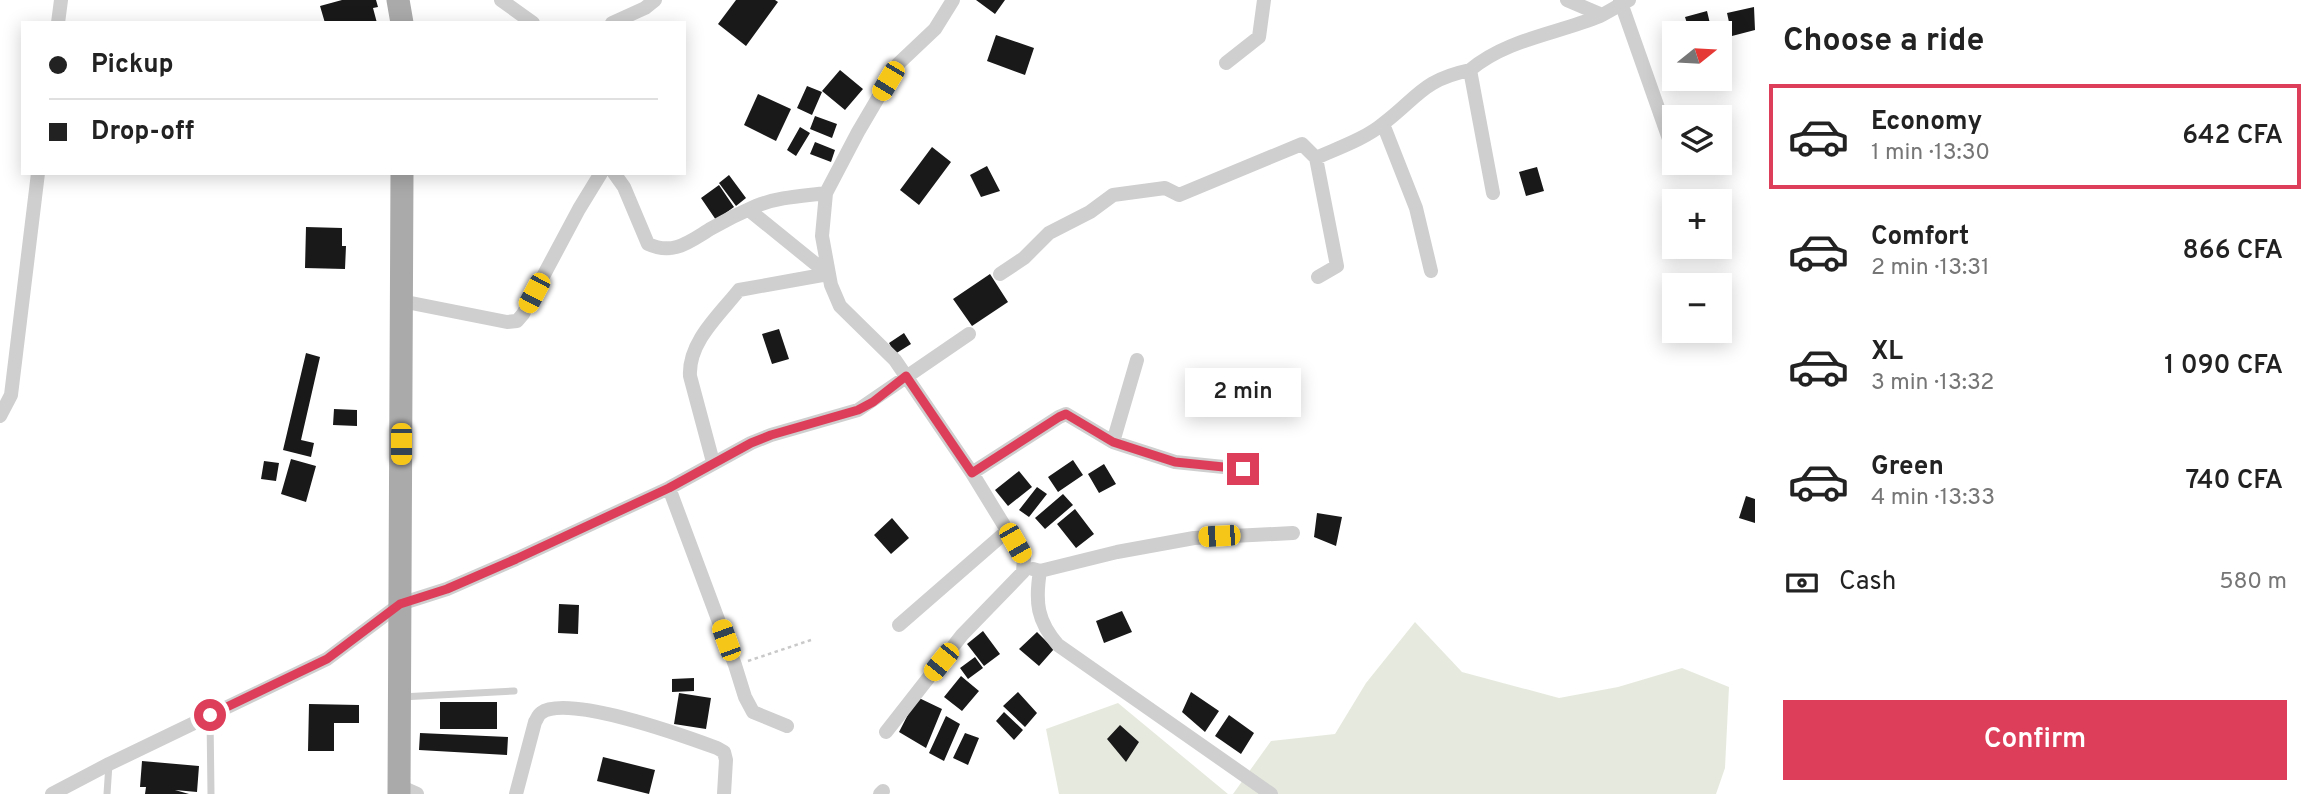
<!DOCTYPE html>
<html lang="en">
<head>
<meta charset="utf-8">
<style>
  body { margin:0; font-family:Overpass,sans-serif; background:#f6f6f6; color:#222; height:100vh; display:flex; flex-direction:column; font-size:26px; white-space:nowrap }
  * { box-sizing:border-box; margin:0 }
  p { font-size:23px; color:#767676 }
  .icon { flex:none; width:38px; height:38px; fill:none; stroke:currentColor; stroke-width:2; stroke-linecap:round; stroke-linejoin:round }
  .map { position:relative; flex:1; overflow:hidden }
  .details { display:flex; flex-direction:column; background:#fff; width:560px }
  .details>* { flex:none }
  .hud { position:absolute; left:21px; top:21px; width:665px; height:154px; border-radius:0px; box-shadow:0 4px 18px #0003; display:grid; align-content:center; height:154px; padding:0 28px; background:#fff }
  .needle { width:46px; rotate:72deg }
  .buttons { position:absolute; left:1662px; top:21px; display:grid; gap:14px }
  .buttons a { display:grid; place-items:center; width:70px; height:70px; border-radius:0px; background:#fff; box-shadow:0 4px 18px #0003; font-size:35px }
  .end { position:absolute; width:32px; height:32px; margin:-16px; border:9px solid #dd3f5a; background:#fff; box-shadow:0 0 0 4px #fff }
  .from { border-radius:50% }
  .bubble { position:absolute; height:49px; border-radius:0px; background:#fff; box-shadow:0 4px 18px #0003; font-size:23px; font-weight:600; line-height:49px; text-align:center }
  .car { position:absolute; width:21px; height:42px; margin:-21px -10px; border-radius:9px; box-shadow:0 0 5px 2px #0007; background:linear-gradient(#f5c518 24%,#345 0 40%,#f5c518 0 76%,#345 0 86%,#f5c518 0) }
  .hud b { display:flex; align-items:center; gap:24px; height:66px; font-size:26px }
  .hud b+b { border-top:2px solid #e0e0e0 }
  .hud i { width:18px; height:18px; background:#222 }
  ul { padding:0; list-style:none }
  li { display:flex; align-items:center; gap:21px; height:105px; margin:0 14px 10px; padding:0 14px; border:4px solid transparent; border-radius:0px }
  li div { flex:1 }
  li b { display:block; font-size:26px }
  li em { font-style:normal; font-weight:600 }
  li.active { border-color:#dd3f5a }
  li>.icon { width:63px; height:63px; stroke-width:1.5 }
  h2 { padding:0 28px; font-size:32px; line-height:84px }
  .pay { display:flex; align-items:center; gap:18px; height:77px; padding:0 28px; font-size:26px }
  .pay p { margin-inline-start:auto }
  .cta { display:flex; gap:14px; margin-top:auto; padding:14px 28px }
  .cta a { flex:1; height:80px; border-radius:0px; background:#dd3f5a; color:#fff; font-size:28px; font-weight:600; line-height:80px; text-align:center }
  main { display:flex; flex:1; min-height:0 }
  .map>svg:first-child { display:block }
</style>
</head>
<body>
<main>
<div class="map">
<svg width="1755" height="794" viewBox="0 0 1755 794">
  <rect width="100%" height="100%" fill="#fff"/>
  <path fill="#e6eade" d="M1415,622L1462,672L1559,698L1618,687L1682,668L1729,687L1725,768L1716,794H1233L1271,741L1335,734L1366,683Z
    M1118,703L1228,794H1059L1046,729Z"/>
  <path fill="#191919" d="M342,0H376L378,7L373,8L377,23H325L320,6Z
    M736,0H775L778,2L746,46L718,24Z
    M976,0H1005L995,14Z
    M1754,7L1755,30L1732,36L1727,13Z
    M1707,11L1712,32L1690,33L1685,17Z
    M996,35L1034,48L1025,75L987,61Z
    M840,70L863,89L845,110L822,91Z
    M807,86L822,92L812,115L797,108Z
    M758,94L791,109L776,141L744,125Z
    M815,116L837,124L832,138L810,129Z
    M800,127L810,133L796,156L787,150Z
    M815,142L835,150L831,162L810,154Z
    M932,147L951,162L919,205L900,190Z
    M987,166L1000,191L981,197L970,175Z
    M1537,167L1544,191L1526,196L1519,172Z
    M729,175L746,198L736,206L719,183Z
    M719,185L734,207L716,220L701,198Z
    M306,227L342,228V246H346L345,269L305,268Z
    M990,274L1008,302L972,326L953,299Z
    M779,329L789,359L772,364L762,334Z
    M904,333L911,344L895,354L889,343Z
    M306,353L320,357L301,440L314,443L311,457L283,450Z
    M334,409L357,410V426L333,425Z
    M291,459L316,466L306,502L281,494Z
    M1073,460L1083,475L1058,492L1048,477Z
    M264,461L279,463L276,481L261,479Z
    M1104,464L1116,484L1099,493L1088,474Z
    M1019,471L1032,487L1008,506L995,490Z
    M1037,487L1047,494L1029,517L1019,510Z
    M1063,494L1073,505L1045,529L1035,518Z
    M1746,496L1755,499V523L1739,518Z
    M1075,509L1094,534L1076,548L1057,524Z
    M1317,513L1342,517L1336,546L1314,537Z
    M892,518L909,538L891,554L874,535Z
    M559,604L579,605L578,634L558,633Z
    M1122,611L1132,632L1104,643L1096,621Z
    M983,631L1000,654L984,666L967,644Z
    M1037,632L1054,649L1039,666L1019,649Z
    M975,657L983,668L968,679L960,668Z
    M961,676L979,691L962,711L944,697Z
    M694,678V691L672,692V679Z
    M1018,692L1037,713L1025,727L1003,706Z
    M1191,692L1219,711L1205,732L1182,712Z
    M679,693L711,698L706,729L674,724Z
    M917,697L942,709L926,748L899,732Z
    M440,702H497V729H440Z
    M309,704L359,705V723H334V751H308Z
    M1004,712L1023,730L1014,740L996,721Z
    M1229,715L1254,733L1241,754L1215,736Z
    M946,716L960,724L944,761L929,753Z
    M1120,725L1139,742L1126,762L1107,739Z
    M420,733L508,737L507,755L419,750Z
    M965,733L979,738L968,765L953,758Z
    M603,757L655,770L649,794L597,781Z
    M142,761L199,766L197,792L175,790L189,794H145L146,787H140Z"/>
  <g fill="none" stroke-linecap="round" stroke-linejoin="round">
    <path stroke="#c9c9c9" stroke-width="2.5" stroke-dasharray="3.5 3.5" stroke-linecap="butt" d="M748,661L811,640"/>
    <path stroke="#cfcfcf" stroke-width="7" d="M401,697L514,691
      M210,716L211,794
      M107,794L109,764"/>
    <path stroke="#cfcfcf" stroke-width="14" d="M501,0L533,23
      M953,0L935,29L898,64L858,132L826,193L822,236L831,285L840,306L895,360L972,473L1059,417L1066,414L1113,442L1175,462L1243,469
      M1567,0L1602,15
      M1620,0L1675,156
      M58,23L61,0
      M612,23L645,8L655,0
      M1226,63L1259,37L1264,0
      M1383,124L1416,208L1431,271
      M1316,158C1338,148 1365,139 1384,123C1419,96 1423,80 1470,70
      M614,173L624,187L648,244C674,256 690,241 712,228C726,220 742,212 756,206C778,197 803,196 826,193
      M1493,193L1470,70C1507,39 1556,34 1600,16C1610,11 1619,5 1629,0
      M749,210L828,274
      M1000,274L1024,258L1049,233L1090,212L1113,195L1165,188L1179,195L1302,144L1316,158L1337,266L1318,277
      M401,301L507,322L517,321L523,314L579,209L601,173
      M0,416L11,395L38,173
      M1113,442L1137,360
      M713,462L690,376C688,342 720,314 739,290L828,274
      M669,488L735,665L745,697L753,712L787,726
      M1033,569L1040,571L1117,552L1194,538L1293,533
      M1040,571C1035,602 1037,621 1058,645L1271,794
      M899,625L1007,531
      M886,732L962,635L1023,572L1024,558L972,473
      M399,786L417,794
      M52,794L109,764L327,659L400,604L447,589L516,559L669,488L751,443L771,435L858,410L969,334
      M516,794L535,722C537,719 538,715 541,713C567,693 687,737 717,748L724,752L726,760L724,794
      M880,794L883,791"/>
    <path stroke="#aaa" stroke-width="23" d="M398,0L402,23
      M399,794L402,173"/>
  </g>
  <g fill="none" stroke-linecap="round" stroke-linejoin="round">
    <path stroke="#dd3f5a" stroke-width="9" d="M210,715L327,659L400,604L447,589L516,559L669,488L751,443L771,435L858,410L873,402L906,376L972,473L1059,417L1066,414L1113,442L1175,462L1243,469"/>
  </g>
</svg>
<div class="buttons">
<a><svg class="needle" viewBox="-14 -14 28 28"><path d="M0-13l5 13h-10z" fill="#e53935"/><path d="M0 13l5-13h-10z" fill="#767676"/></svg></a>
<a><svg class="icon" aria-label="layers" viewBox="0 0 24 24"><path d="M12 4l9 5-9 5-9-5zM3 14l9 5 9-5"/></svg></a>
<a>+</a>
<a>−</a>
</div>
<i class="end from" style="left:210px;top:715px"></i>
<i class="end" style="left:1243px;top:469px"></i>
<div class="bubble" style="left:1185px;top:368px;width:116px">2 min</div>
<i class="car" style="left:888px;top:81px;rotate:211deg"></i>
<i class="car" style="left:534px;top:293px;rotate:208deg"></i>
<i class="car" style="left:401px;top:444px;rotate:180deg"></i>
<i class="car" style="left:1219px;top:536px;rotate:267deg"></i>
<i class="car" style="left:1015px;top:543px;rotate:150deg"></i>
<i class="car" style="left:726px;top:640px;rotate:340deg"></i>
<i class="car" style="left:941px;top:662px;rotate:219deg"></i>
<div class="hud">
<b><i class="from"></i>Pickup</b>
<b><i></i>Drop-off</b>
</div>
</div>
<section class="details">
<h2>Choose a ride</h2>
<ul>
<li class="active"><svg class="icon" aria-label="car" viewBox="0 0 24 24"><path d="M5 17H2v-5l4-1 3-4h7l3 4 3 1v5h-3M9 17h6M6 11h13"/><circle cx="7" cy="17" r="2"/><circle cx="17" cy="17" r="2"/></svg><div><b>Economy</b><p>1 min · 13:30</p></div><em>642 CFA</em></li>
<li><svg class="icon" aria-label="car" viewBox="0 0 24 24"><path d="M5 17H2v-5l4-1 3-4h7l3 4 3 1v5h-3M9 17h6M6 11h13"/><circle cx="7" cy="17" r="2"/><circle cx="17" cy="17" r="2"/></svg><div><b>Comfort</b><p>2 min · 13:31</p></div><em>866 CFA</em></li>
<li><svg class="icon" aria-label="car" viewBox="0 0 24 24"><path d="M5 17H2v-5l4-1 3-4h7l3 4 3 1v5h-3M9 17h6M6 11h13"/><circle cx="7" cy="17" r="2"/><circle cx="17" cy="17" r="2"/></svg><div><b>XL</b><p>3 min · 13:32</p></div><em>1 090 CFA</em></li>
<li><svg class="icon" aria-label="car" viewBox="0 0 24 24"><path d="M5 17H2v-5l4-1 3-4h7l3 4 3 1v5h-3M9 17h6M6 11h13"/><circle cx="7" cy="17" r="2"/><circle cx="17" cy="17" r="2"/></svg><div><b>Green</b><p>4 min · 13:33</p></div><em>740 CFA</em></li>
</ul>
<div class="pay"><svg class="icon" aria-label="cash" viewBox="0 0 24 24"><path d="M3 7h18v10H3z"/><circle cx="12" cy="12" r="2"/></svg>Cash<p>580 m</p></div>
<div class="cta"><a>Confirm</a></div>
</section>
</main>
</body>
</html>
